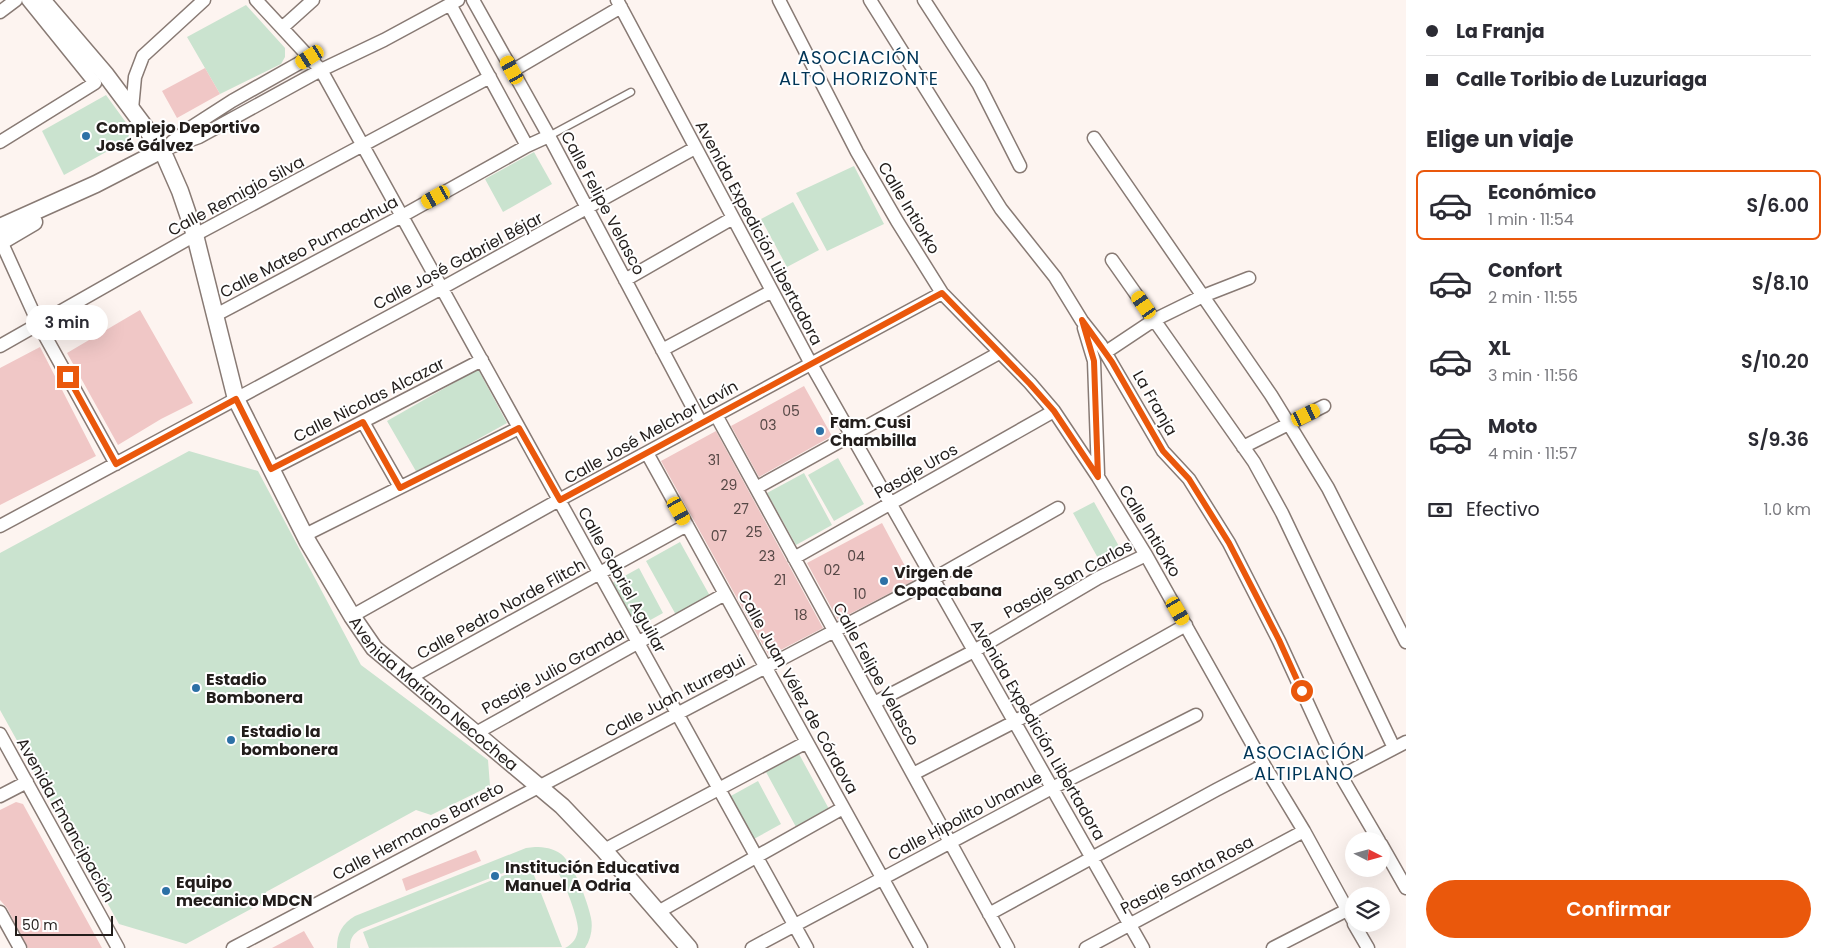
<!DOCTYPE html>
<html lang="es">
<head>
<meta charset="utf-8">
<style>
  body { margin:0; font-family:Poppins,sans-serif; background:#f2f2f3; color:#2b2b33; height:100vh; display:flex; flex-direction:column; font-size:19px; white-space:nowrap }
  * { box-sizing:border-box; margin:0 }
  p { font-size:16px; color:#7c7c81 }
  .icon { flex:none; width:28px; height:28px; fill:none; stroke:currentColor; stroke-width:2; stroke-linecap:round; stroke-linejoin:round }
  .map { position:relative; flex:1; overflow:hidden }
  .sheet { display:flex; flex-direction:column; background:#fff; width:425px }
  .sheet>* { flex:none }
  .top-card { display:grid; align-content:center; height:110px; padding:0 20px; background:#fff }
  .needle { width:32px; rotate:96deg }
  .controls { position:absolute; left:1345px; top:832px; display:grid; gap:10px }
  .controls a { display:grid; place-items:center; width:45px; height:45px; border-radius:50%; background:#fff; box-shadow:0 5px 20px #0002; font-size:25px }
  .scale { position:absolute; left:15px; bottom:12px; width:98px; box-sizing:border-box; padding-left:5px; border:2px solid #221d1b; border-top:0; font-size:14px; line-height:18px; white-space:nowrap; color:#221d1b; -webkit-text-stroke:4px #fff; paint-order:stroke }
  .end { position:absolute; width:22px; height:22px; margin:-11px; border:6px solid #ea580c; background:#fff; box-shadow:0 0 0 2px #fff }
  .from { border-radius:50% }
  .bubble { position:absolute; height:35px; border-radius:18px; background:#fff; box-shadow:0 5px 20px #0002; font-size:16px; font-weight:600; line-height:35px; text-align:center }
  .car { position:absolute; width:15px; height:30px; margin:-15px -8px; border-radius:6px; box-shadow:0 0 4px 1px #0007; background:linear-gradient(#f5c518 24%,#345 0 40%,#f5c518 0 76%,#345 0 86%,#f5c518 0) }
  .top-card b { display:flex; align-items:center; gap:18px; height:48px; font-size:19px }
  .top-card b+b { border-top:1px solid #e1e1e2 }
  .top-card i { width:12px; height:12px; background:#2b2b33 }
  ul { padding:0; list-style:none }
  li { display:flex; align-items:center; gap:15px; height:70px; margin:0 10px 8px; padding:0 10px; border:2px solid transparent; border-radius:8px }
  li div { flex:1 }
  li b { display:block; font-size:19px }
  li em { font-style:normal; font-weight:600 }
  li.on { border-color:#ea580c }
  li>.icon { width:45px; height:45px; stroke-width:1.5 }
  h2 { padding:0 20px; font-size:22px; line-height:60px }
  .pay { display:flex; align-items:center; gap:12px; height:55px; padding:0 20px; font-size:19px }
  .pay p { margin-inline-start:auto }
  .button { display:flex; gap:10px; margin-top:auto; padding:10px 20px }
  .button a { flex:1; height:58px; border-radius:30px; background:#ea580c; color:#fff; font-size:20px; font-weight:600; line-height:58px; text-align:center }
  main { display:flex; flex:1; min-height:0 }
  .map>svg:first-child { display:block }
</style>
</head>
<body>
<main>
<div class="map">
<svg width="1406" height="948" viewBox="0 0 1406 948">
  <rect width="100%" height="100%" fill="#fdf4f0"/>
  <path fill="#cae3cf" d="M246,5L285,48V57L281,64L220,94L187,37Z
    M106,95L130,128L128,140L64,175L42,131Z
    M534,152L552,184L503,212L485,179Z
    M854,166L884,224L827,251L796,193Z
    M793,202L819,250L787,267L761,219Z
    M478,369L507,423L417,473L387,421Z
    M189,451L258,471L361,665L488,760L490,786L431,815L416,810L266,892L264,902L186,944L119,924L0,710V553Z
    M838,458L864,504L834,521L808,475Z
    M804,473L832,525L796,545L767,493Z
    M1094,502L1120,548L1099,560L1073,513Z
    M680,542L710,596L676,615L646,561Z
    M639,568L663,613L636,628L612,583Z
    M799,754L829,809L796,827L766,772Z
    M758,781L781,824L752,840L729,797Z
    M535,847C544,847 553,848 561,854C573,863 588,902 591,918C593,928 591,939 585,948H565C573,944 577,938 578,929C578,917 561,870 551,864C546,861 541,861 536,860L361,929C353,934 350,938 350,948H337C337,933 342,924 355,916L526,848Z
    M530,865L562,947L369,948L363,932Z"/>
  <path fill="#f0c7c6" d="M205,68L220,94L177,118L162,91Z
    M140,310L193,403L161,419L118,445L67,353Z
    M40,347L96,456L0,505V368Z
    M804,386L832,436L759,477L731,426Z
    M716,431L823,628L769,656L661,461Z
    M882,523L913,581L838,620L807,563Z
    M16,802L23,804L102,948H28L7,908L0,900V810Z
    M476,850L481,861L406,891L402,879Z
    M304,931L314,948H272Z"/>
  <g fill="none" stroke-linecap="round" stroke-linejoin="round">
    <defs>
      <path id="service" d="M549,136L631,92"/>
      <path id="minor" d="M256,0L321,70L807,948
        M473,0L549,136L701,423
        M617,0L811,364L1143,948
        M779,0L857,152L897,221L942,293L1030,383L1054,411L1098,477L1146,555L1264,765L1304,831L1354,922
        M870,0L1001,209L1055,277L1082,321L1101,345L1163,451L1189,479L1229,543L1279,641L1341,776L1379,841
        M924,0L979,85L1020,166
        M450,4L527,146
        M0,12L16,0
        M283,27L313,0
        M512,71L621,7
        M132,109L135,77L143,56L204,0
        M1094,138L1271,395L1328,488L1406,642
        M0,142L95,83L28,0
        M172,142L190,128L232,101L310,57
        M162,150L199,137L321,70L384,40L458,0
        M0,239L39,325L116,464
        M1112,260L1254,462L1282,513L1394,748
        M625,280L733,218
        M214,316L402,216L527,146L549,136
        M1084,328L1094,361L1098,474
        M0,346L195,235L490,77
        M662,350L772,291
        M1106,352L1154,320L1203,296L1249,278
        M716,415L1008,948
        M363,422L400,487
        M1243,447L1324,406
        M647,453L921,948
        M271,469L482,360
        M756,488L999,353
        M0,526L442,288L695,148
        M305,535L519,428
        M794,558L1054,411
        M352,616L559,500L942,293
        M409,678L687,525
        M874,703L974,651L1098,578L1146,555
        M476,733L725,594
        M0,734L118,948
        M913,774L1014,722L1186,625
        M1341,776L1406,742
        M0,796L27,782
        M1381,844L1406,888
        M604,850L807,742
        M0,912L20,948
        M658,912L843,808
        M989,914L1216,790L1264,765
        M1354,924L1368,948
        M233,948L933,579L1058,508
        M752,948L1052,788L1196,715
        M1086,948L1304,831
        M1273,948L1347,910"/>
      <g id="tertiary">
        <path id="s1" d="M42,0L106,75L162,150L180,191L195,235L236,399L308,542L352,616L374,648L562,806L604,850L689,948"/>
        <path d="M0,227L96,184L162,150"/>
        <path d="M0,242L34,222"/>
      </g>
    </defs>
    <use href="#service" stroke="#887a74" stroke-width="9"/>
    <use href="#minor" stroke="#887a74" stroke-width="15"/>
    <use href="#tertiary" stroke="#887a74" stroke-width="19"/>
    <use href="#service" stroke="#fff" stroke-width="6"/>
    <use href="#minor" stroke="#fff" stroke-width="12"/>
    <use href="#tertiary" stroke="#fff" stroke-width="16"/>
  </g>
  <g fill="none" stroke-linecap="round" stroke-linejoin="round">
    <path stroke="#ea580c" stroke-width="6" d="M68,377L116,464L236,399L271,469L363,422L400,488L519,428L560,500L942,293L1030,384L1054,411L1098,477L1094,361L1082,320L1112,362L1163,451L1189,479L1229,543L1279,640L1302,691"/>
  </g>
  <g fill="#2c71a6" stroke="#fff" stroke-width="2">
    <circle cx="86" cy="136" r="5"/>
    <circle cx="820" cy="431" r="5"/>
    <circle cx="884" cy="581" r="5"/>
    <circle cx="196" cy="688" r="5"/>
    <circle cx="231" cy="740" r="5"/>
    <circle cx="495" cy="876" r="5"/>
    <circle cx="166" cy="891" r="5"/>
  </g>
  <g text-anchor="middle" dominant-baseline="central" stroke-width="4" stroke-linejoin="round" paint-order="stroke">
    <g font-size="14" fill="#564846">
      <text x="791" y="411">05</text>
      <text x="768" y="425">03</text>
      <text x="714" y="460">31</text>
      <text x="729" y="485">29</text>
      <text x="741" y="509">27</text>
      <text x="754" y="532">25</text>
      <text x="719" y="536">07</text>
      <text x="767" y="556">23</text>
      <text x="856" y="556">04</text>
      <text x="832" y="570">02</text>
      <text x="780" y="580">21</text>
      <text x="860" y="594">10</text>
      <text x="801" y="615">18</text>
    </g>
    <g font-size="16" font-weight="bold" fill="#221d1b" stroke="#fff" text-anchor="start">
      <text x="96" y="127">Complejo Deportivo<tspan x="96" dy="18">José Gálvez</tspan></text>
      <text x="830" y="422">Fam. Cusi<tspan x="830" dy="18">Chambilla</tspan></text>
      <text x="894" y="572">Virgen de<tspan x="894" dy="18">Copacabana</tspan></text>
      <text x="206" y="679">Estadio<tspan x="206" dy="18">Bombonera</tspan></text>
      <text x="241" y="731">Estadio la<tspan x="241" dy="18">bombonera</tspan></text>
      <text x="505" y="867">Institución Educativa<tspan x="505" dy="18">Manuel A Odria</tspan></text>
      <text x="176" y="882">Equipo<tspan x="176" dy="18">mecanico MDCN</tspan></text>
    </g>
    <g font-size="16" fill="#221d1b" stroke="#fff">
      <text transform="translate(236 196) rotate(-28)">Calle Remigio Silva</text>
      <text transform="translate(603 203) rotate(62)">Calle Felipe Velasco</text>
      <text transform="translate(909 208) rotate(59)">Calle Intiorko</text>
      <text transform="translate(759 233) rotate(62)">Avenida Expedición Libertadora</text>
      <text transform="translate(309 247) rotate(-28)">Calle Mateo Pumacahua</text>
      <text transform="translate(458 261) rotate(-28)">Calle José Gabriel Béjar</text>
      <text transform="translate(369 400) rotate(-27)">Calle Nicolas Alcazar</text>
      <text transform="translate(1155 403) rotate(60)">La Franja</text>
      <text transform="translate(651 432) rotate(-29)">Calle José Melchor Lavín</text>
      <text transform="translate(916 471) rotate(-30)">Pasaje Uros</text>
      <text transform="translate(1150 531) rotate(59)">Calle Intiorko</text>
      <text transform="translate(1068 579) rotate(-29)">Pasaje San Carlos</text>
      <text transform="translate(622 580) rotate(61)">Calle Gabriel Aguilar</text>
      <text transform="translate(501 609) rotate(-29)">Calle Pedro Norde Flitch</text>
      <text transform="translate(553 671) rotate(-29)">Pasaje Julio Granda</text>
      <text transform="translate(876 674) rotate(61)">Calle Felipe Velasco</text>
      <text transform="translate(798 692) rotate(61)">Calle Juan Vélez de Córdova</text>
      <text stroke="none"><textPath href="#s1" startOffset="812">Avenida Mariano Necochea</textPath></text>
      <text transform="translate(675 696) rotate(-28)">Calle Juan Iturregui</text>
      <text transform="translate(1038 730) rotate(60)">Avenida Expedición Libertadora</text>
      <text transform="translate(965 816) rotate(-28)">Calle Hipolito Unanue</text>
      <text transform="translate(66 820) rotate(61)">Avenida Emancipación</text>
      <text transform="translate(418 831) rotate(-28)">Calle Hermanos Barreto</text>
      <text transform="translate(1187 875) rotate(-28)">Pasaje Santa Rosa</text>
    </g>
    <g font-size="18" letter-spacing="1" fill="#003557" stroke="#fff">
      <text x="859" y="57">ASOCIACIÓN<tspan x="859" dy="21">ALTO HORIZONTE</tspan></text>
      <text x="1304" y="752">ASOCIACIÓN<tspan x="1304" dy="21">ALTIPLANO</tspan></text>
    </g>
  </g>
</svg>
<div class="controls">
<a><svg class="needle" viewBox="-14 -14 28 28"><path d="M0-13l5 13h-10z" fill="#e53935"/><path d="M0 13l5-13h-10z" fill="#7c7c81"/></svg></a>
<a><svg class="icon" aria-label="layers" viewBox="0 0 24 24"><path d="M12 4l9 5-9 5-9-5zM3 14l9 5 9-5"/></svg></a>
</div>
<div class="scale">50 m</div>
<i class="end from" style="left:1302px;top:691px"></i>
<i class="end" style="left:68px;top:377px"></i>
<div class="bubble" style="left:26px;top:305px;width:82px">3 min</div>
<i class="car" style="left:310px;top:57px;rotate:237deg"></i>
<i class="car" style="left:512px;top:70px;rotate:331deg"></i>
<i class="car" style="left:436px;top:197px;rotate:241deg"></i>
<i class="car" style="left:1144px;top:305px;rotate:325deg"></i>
<i class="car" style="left:1306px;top:415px;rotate:64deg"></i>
<i class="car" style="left:679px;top:511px;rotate:151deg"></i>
<i class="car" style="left:1178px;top:611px;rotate:150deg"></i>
</div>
<section class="sheet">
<div class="top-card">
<b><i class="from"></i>La Franja</b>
<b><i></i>Calle Toribio de Luzuriaga</b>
</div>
<h2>Elige un viaje</h2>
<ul>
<li class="on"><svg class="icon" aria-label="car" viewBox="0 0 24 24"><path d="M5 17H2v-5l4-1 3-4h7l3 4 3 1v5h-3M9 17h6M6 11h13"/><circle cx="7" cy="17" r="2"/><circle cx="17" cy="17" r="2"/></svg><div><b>Económico</b><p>1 min · 11:54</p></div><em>S/6.00</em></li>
<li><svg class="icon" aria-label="car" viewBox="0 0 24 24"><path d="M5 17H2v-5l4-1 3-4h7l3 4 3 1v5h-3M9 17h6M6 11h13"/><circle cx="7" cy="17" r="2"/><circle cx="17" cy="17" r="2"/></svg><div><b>Confort</b><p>2 min · 11:55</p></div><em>S/8.10</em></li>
<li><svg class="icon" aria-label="car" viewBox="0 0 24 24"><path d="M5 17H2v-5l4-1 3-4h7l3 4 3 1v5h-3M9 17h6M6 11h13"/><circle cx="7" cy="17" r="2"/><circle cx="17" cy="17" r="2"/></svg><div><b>XL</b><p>3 min · 11:56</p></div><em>S/10.20</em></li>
<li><svg class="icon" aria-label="car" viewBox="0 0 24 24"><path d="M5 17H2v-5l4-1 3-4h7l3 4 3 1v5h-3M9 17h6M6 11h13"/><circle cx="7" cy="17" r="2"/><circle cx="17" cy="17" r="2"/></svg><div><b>Moto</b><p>4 min · 11:57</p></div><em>S/9.36</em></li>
</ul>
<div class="pay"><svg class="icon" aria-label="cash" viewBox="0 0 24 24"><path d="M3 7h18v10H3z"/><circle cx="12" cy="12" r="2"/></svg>Efectivo<p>1.0 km</p></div>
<div class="button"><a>Confirmar</a></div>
</section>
</main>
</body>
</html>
